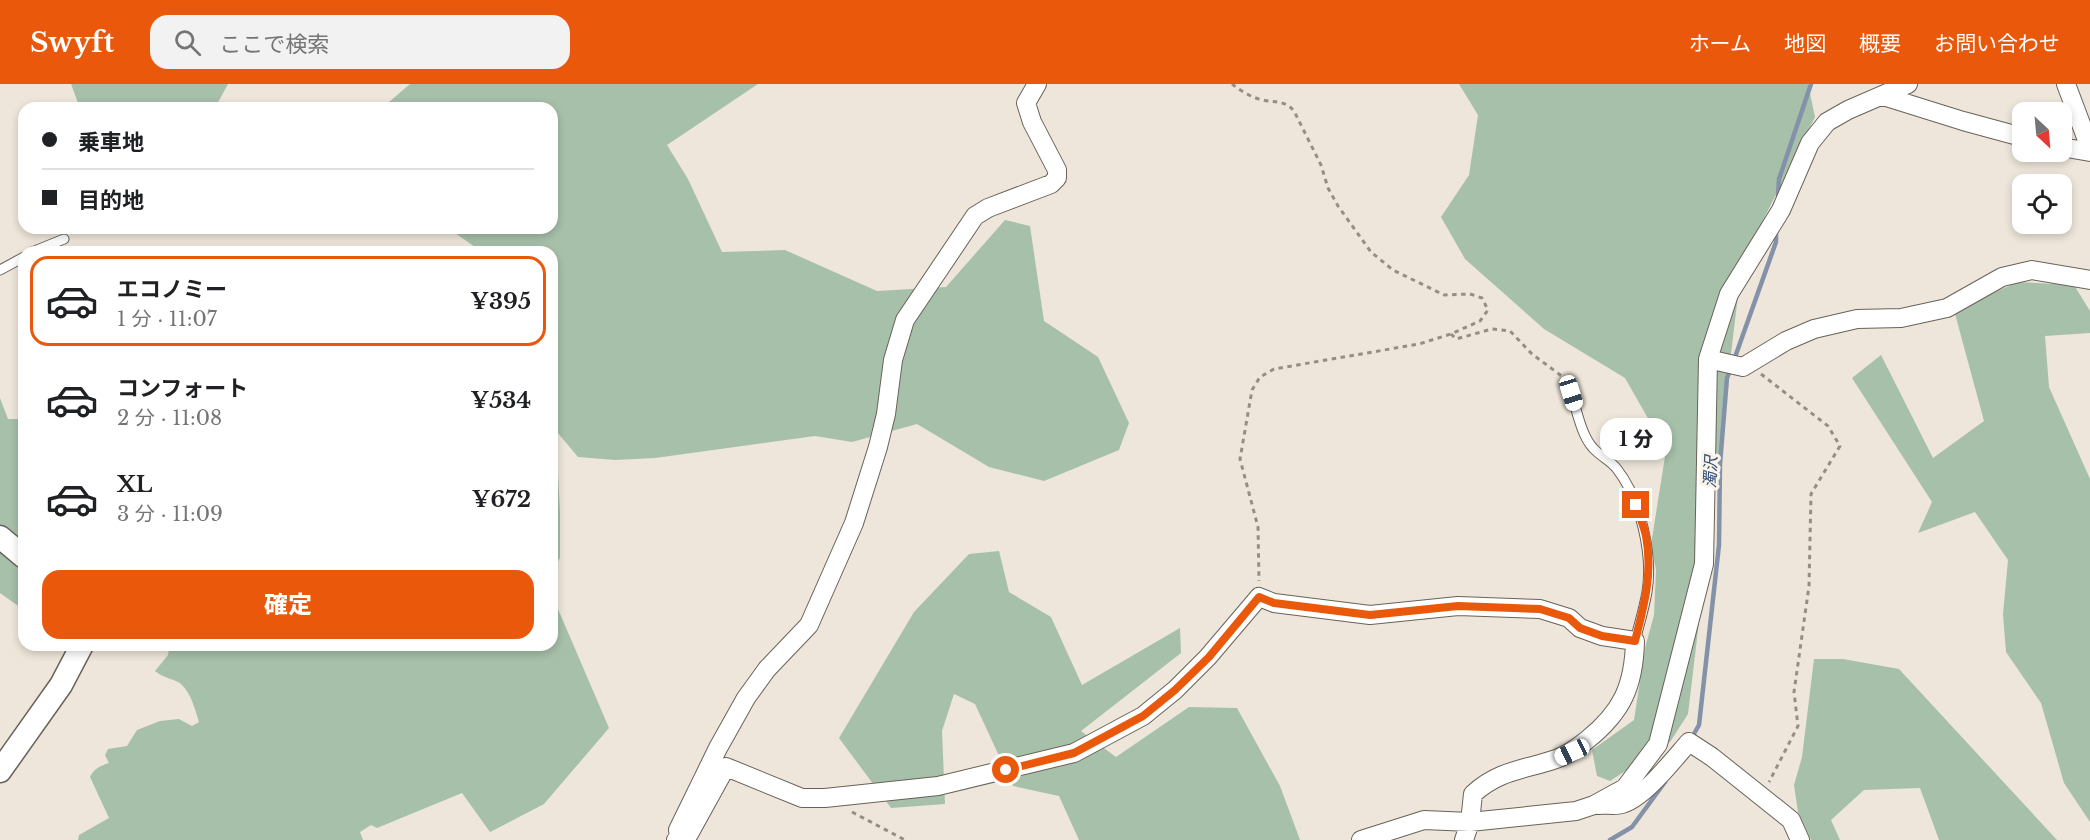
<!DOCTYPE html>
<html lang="ja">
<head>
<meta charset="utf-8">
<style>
  body { margin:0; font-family:"Libre Baskerville","Noto Sans JP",serif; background:#f2f2f2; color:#202124; height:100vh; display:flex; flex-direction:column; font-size:22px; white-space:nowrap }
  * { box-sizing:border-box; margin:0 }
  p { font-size:20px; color:#757577 }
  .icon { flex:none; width:33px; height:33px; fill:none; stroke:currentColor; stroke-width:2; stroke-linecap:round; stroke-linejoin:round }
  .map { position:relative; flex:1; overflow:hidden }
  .details { position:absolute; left:18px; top:162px; width:540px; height:405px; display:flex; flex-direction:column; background:#fff; border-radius:18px; box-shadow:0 3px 9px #0003 }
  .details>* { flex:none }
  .hud { position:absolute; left:18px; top:18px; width:540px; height:132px; border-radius:18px; box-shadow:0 3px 9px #0003; display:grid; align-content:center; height:132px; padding:0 24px; background:#fff }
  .needle { width:39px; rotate:154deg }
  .controls { position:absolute; left:2012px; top:18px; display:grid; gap:12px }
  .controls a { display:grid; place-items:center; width:60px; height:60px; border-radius:12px; background:#fff; box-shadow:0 3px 9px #0003; font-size:30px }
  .end { position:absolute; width:27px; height:27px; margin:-14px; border:8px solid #ea580c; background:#fff; box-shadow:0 0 0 3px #fff }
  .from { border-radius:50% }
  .bubble { position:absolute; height:42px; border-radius:18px; background:#fff; box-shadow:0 3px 9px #0003; font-size:20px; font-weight:800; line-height:42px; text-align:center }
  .car { position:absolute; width:18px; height:36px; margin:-18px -9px; border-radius:8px; box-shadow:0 0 4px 2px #0007; background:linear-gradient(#fff 24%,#345 0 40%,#fff 0 76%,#345 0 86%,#fff 0) }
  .hud b { display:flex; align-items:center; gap:21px; height:57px; font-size:22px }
  .hud b+b { border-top:2px solid #e0e0e0 }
  .hud i { width:15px; height:15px; background:#202124 }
  ul { padding:10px 0 0; list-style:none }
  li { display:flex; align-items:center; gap:18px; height:90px; margin:0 12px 9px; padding:0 12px; border:3px solid transparent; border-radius:18px }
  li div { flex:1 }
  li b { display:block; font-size:22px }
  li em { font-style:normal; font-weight:800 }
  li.current { border-color:#ea580c }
  li>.icon { width:54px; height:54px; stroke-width:1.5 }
  .primary-button { display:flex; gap:12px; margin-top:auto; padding:12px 24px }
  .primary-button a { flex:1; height:69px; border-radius:18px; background:#ea580c; color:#fff; font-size:24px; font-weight:800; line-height:69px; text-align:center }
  header { display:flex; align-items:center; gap:36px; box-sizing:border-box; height:84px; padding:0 30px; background:#ea580c; color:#fff }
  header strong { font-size:28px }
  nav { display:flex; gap:33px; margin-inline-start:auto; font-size:21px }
  .search { width:420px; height:54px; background:#f2f2f2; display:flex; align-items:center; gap:15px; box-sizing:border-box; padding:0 21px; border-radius:18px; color:#757577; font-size:22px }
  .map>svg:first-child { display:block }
</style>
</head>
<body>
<header>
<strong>Swyft</strong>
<div class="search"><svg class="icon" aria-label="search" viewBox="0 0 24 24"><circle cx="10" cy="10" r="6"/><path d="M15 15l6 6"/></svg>ここで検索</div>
<nav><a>ホーム</a><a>地図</a><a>概要</a><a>お問い合わせ</a></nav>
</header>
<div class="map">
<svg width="2090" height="756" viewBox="0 0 2090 756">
  <rect width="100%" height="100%" fill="#eee6da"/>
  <path fill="#a7c0aa" d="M71,0H228L215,24H84L78,19Z
    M410,0H758L667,61L688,95L722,168L785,166L877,207L946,203L1005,136L1030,142L1044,237L1098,273L1129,339L1119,366L1044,397L989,383L917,340L852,358L815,352L655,374L615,376L578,373L552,342V168H482L448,144H552V24H382Z
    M1459,0H1808L1815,33L1742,178L1688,630L1670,658L1610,697L1597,692L1592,666L1634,636L1645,564L1654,531L1656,486L1651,461L1666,366L1625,294L1544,245L1465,175L1441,133L1469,91L1478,31Z
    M2018,198L2074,201L2090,227V249L2045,252L2049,303L2090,395V738L2064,699L2041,619L2006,568L2003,530L2008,476L1975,428L1918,449L1932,418L1852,294L1881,271L1933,374L1984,337L1954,226Z
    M0,314L8,335H24V526L0,509Z
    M552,388L558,390L560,428V474L552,487Z
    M999,467L1009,508L1051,533L1082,601L1180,544L1181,569L1081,647L1116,673L1189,623L1237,624L1280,702L1300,756H1079L1059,712L1013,702L975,620L954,610L942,647L945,720L891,724L839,654L914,528L969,470Z
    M552,511L609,644L544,720L490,748L462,709L377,744L371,741L360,748L363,756H78L79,751L109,734L90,693C93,685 102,681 109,679L105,671L108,665L127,662L137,646L160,637L179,635L192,642L199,638C195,625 191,609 181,600C175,595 165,595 155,587L168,571L170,561H552Z
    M1814,575H1843L1899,585L2057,756H1939L1920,704L1864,706L1831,736L1840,756H1811L1798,728L1794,701L1802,673Z"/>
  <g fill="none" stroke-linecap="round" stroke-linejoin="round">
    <path stroke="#8392a8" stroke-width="4.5" d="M1778,112L1779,95L1811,0
      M1734,276L1776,158V148
      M1691,655L1699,641L1719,461L1720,380L1727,294L1731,284
      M1610,756L1632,743L1665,698"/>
    <defs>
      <path id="service" d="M32,168L64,155
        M0,186L24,173
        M1571,309C1577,326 1581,351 1593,364C1600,372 1611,377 1617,385C1641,416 1653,471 1647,508C1644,525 1639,541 1635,557"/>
      <path id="minor" d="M2066,0L2090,64
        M1883,12L1963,37L2022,53
        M2061,63L2090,68
        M1708,275L1743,283L1786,257L1814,245L1857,235L1901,234L1947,224L2002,193L2032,186L2090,196
        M1598,721C1606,720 1615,722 1622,720C1644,714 1674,675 1689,658L1712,673L1791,736L1800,756
        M678,746L718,664L746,614L767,585L809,541L854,439L878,363L886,330L893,276L905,236L975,132L988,124L1051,100L1057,94V86L1032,38L1026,19L1037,0
        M676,756L689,750L726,683L802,714H825L938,702L1074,669L1143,632L1175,606L1208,573L1259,513L1274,519L1370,531L1458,522L1540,525L1569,534L1580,544L1602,552L1635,557C1634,602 1622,628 1587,656C1577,664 1568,671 1556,675C1524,686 1499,686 1473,710L1470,738L1464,756
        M1361,756L1424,736L1470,738L1576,727L1594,721L1625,704L1658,660L1704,480L1708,275L1729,210L1781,126L1810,59L1827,38L1848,26L1908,0"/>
      <path id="tertiary" d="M0,453L24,473
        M0,687L61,601L82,561"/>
    </defs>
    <use href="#service" stroke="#696258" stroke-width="11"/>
    <use href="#minor" stroke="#696258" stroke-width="20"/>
    <use href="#tertiary" stroke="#696258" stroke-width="25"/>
    <path stroke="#948f86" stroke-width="3" stroke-dasharray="4.5 4.5" stroke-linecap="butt" d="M1232,0C1241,7 1252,14 1263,16C1276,19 1285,16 1294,27L1321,81L1328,104L1338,122L1371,168L1393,186L1444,211L1470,210L1482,214L1488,226L1480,237L1451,250L1419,260L1274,285L1260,293L1252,306L1240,375L1258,443L1259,497
      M1451,250L1456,255L1492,245L1510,247L1532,270L1563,293L1567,300
      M1761,290L1828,342L1840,362L1811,410L1809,502L1794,608L1798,642L1769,698
      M852,728L905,756"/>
    <use href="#service" stroke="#fff" stroke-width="9"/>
    <use href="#minor" stroke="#fff" stroke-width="18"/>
    <use href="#tertiary" stroke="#fff" stroke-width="22"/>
  </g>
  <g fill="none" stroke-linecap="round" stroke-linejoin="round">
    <path stroke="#ea580c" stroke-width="8" d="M1006,686L1074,669L1143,632L1175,606L1209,573L1259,513L1274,519L1370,531L1458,522L1540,525L1569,534L1580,544L1602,552L1635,557C1644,522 1653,489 1646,452C1644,442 1639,431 1636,421"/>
  </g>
  <g text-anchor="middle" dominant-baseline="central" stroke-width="6" stroke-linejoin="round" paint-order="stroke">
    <g font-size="16" font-style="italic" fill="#2f4d7b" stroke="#fbf3e8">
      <text transform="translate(1710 388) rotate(-87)">濁沢</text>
    </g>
  </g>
</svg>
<div class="controls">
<a><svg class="needle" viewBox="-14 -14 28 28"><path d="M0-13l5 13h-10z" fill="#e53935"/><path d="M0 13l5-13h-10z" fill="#757577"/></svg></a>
<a><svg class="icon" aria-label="locate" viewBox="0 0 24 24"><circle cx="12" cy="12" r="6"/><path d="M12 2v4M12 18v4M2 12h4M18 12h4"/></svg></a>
</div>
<i class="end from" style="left:1006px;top:686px"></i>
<i class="end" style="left:1636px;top:421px"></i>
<div class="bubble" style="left:1600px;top:334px;width:72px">1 分</div>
<i class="car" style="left:1571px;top:309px;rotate:163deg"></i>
<i class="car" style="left:1572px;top:668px;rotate:245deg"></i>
<div class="hud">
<b><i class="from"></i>乗車地</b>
<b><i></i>目的地</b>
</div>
<section class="details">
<ul>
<li class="current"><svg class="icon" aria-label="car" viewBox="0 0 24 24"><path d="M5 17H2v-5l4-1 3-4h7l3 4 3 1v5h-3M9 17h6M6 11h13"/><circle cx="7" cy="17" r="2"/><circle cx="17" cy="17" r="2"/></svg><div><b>エコノミー</b><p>1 分 · 11:07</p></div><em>¥395</em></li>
<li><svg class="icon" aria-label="car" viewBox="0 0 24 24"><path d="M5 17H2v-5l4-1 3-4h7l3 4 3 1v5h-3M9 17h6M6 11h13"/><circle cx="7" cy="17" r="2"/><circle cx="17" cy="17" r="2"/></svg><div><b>コンフォート</b><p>2 分 · 11:08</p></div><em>¥534</em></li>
<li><svg class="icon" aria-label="car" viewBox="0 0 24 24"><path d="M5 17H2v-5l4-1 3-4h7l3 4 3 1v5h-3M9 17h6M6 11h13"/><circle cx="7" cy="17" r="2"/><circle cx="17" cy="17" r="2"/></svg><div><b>XL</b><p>3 分 · 11:09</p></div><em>¥672</em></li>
</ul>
<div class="primary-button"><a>確定</a></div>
</section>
</div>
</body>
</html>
